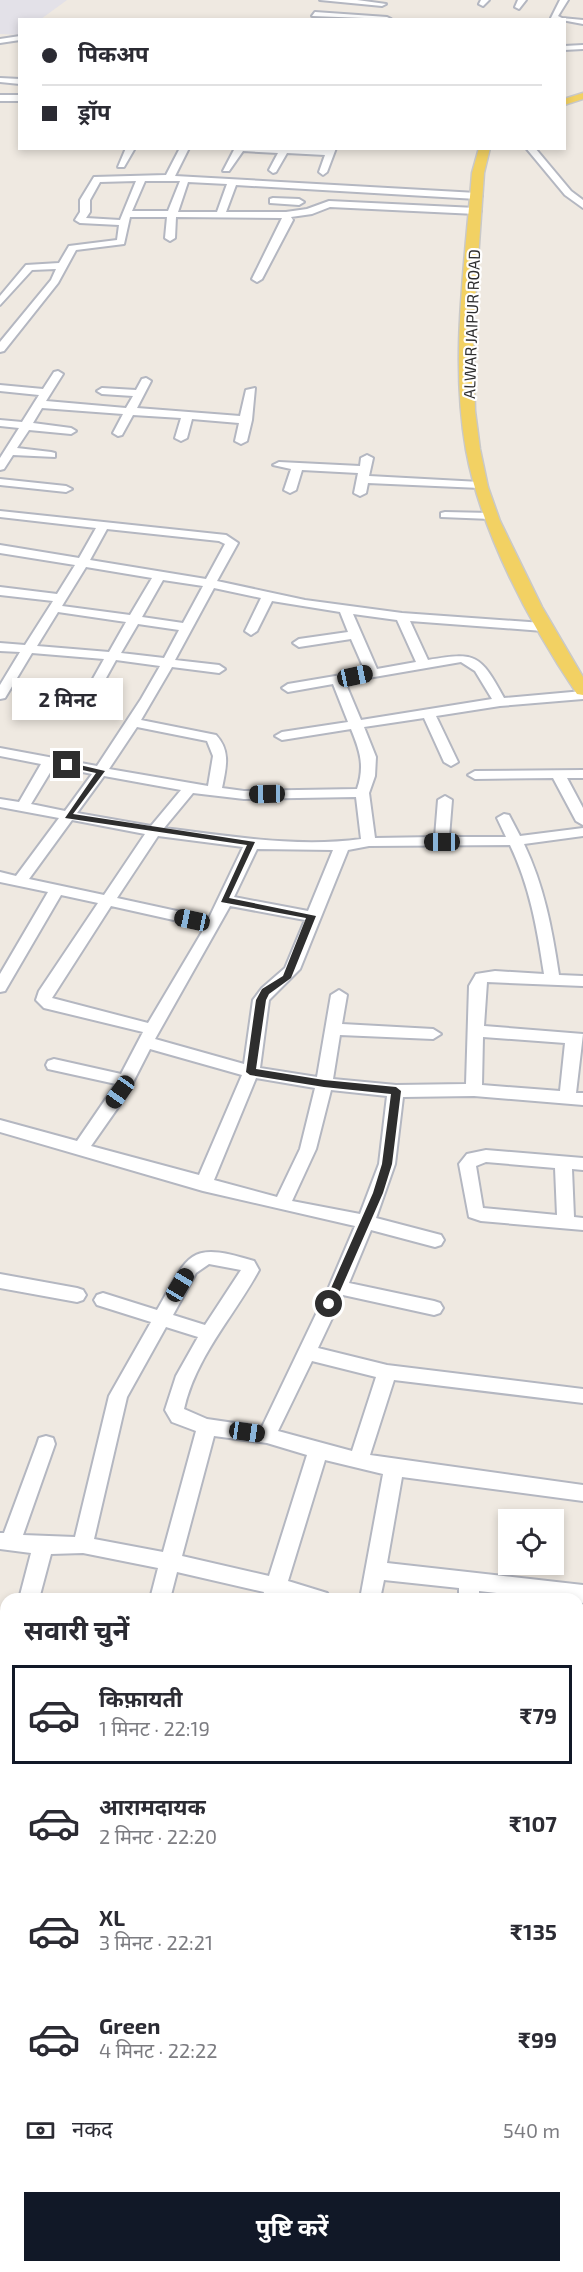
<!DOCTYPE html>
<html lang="hi">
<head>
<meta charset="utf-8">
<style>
  body { margin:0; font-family:"Exo 2","Noto Sans Devanagari",sans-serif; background:#f7f7f7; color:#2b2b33; height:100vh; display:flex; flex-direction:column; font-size:22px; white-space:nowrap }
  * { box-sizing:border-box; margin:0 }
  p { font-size:20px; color:#7c7c81 }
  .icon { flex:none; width:33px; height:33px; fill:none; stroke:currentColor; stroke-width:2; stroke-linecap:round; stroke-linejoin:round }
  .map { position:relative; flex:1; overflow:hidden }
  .side { position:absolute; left:0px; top:1593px; width:584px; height:680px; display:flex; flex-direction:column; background:#fff; border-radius:18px 18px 0 0; box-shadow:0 3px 9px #0003 }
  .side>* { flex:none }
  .guide { position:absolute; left:18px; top:18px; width:548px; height:132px; border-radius:0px; box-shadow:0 3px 9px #0003; display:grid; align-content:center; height:132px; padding:0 24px; background:#fff }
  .fabs { position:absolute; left:498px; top:1509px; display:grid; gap:12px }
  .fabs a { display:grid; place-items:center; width:66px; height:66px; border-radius:0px; background:#fff; box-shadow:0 3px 9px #0003; font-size:30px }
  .end { position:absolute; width:27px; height:27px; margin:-14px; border:8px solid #2e2e2e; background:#fff; box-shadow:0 0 0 3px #fff }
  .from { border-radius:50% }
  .bubble { position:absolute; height:42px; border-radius:0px; background:#fff; box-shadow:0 3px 9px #0003; font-size:20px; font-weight:700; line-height:42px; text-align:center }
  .car { position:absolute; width:18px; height:36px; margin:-18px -9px; border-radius:8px; box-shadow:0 0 4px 2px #0007; background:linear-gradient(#222 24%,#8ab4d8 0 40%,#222 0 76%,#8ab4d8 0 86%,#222 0) }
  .guide b { display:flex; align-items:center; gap:21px; height:57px; font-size:22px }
  .guide b+b { border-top:2px solid #e1e1e2 }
  .guide i { width:15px; height:15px; background:#2b2b33 }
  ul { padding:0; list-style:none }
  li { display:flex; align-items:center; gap:18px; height:99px; margin:0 12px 9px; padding:0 12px; border:3px solid transparent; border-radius:0px }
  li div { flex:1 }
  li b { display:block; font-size:22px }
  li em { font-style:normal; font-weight:700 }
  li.active { border-color:#111827 }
  li>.icon { width:54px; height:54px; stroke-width:1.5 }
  h2 { padding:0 24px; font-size:27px; line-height:72px }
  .pay { display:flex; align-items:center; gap:15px; height:66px; padding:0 24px; font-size:22px }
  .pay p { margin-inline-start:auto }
  .primary-button { display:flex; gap:12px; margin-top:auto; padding:12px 24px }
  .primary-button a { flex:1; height:69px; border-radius:0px; background:#111827; color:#fff; font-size:24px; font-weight:700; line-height:69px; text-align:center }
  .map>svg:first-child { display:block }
</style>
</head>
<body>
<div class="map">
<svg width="583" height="2272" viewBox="0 0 583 2272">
  <rect width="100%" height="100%" fill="#efe9e1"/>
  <path fill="#e3e1e8" d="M0,0H67L41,19L20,20L19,35L0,34Z"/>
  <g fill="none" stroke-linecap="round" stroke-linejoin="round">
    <defs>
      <path id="minor" d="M320,0H357L386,4L382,6Z
        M481,0H489L483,6L479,4Z
        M518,0H526L519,9L515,7Z
        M560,0H568L558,16L562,18L583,20V24L551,18Z
        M315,12L387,17L391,19L312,16Z
        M20,36V40L0,43V39Z
        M583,45V49L564,50V46Z
        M0,78L20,79V84L0,82Z
        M0,95H20V101H0Z
        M126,148H135L124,167H118Z
        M180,148H189L175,176L477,193L482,196L477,199L236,185L226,212H286L307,209L329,201L476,208L481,211L476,214L330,207L312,214L291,217L293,220L262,279L257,282L252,279L282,218L176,217L175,238L170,241L165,238L167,217H130L124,244L76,250L58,283L4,351L0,352V342L51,280L56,269L32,270L0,305V296L26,265L59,263L69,246L117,240L119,225L80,223L75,220L80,212V200L94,177L166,175ZM136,181L120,220L86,218L90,212V200L100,182ZM145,181H180L168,211H132ZM188,182L227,184L217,212H178Z
        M235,148L327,150L336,148L327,172L323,175L319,172L325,155L287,153L276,172L273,173L269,170L278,153L243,151L229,171H223Z
        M526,148H535L571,191L583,200V208L565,195Z
        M273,198L299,199L304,202L299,205L270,203V199Z
        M58,371L63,374L46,401L126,408L133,396L102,394L97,391L102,388L136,390L142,379L146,378L151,381L137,408L240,416L246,390L255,388L252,420L247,441L241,444L235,441L239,423L192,419L187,438L181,441L175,438L181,418L133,415L122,435L118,436L113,433L123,414L42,408L33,423L71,428L76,431L71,434L29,430L17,448L51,452L55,453V457L13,455L4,469L0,470V458L19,428L0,426V420L22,422L39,395L0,391V385L43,389L54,372Z
        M367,455L373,458L369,476L480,482L486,485L480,488L368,483L366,493L360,496L354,493L358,473L302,470L296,490L290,493L284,490L291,469L273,465L279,462L360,466L361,458Z
        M0,479L66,486L72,489L66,492L0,485Z
        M0,511L226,535L238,543L217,581L305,600L402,613L543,623L549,627L543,631L410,621L428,660C476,652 480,654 504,698L583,691V699L500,706L436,716L458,762L451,766L444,762L424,718L364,727L376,757L375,776L369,793L375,838L435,837L438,800L445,796L452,800L449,837H506L497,818L504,814L509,815L520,836L583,828V836L524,844C544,886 552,928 559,975L583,976V986L487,982L484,1026L583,1034L576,1093H583V1105L474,1096L403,1097L395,1164L376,1218L441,1235L444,1240L441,1245L435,1247L371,1230L349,1283L434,1301L440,1303L443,1308L440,1313L434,1315L343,1295L318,1348L387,1365L583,1389V1403L394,1380L370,1455L583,1485V1501L402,1477L387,1563L583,1585V1603L578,1602V1599H550L479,1591V1599H459V1588L384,1580L380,1599H360L383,1474L325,1460L288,1581L327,1593L330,1599H262L264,1592L177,1572L170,1599H150L158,1568L83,1553L51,1554L39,1599H19L31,1553L0,1549V1533H4L37,1444L39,1438L46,1436L53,1438L55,1444L23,1535L75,1537L109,1396L151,1322L97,1305L94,1300L97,1295L103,1293L157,1310C189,1255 187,1240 254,1261L259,1270C234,1316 196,1356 184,1409L207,1419L262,1427L329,1287L355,1226L203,1191L0,1132V1120L77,1141L116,1084L48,1069L46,1065L48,1061L54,1059L121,1074L143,1032L44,1008L36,1000L39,991L98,903L61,895L5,991L0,992V974L48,892L0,882V872L16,876L59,818L0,807V799L19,802L41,764L0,756V748L97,766L141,699L160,666L116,660L101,687L96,688L90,684L104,659L32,653L5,698L0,699V685L20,652L0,651V643L25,645L53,601L0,595V587L57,594L75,565L0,553V545L79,558L96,528L0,517ZM107,529L219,541L225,544L206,579L90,560ZM86,567L152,578L130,615L62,606ZM163,580L203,586L183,623L142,617ZM214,588L261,598L245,631L251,635L257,631L272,601L340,612L348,632L299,639L293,643L299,647L351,639L365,671L288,684L282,688L288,692L333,684L348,722L282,732L275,736L282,740L351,729C360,751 365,766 357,789L244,791L222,788C226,768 231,751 216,735L141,720L172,667L219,673L225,669L219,665L175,660ZM58,612L126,622L109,652L37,646ZM353,614L397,620L416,662L377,669ZM138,624L179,630L164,658L121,653ZM461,662L475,671L492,699L361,720L345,682ZM137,727L207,741L213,756L208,786L109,769ZM54,766L92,774L65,811L31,804ZM104,776L181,790L151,826L77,813ZM193,793L244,799L356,797L361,839C297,848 229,836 164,828ZM72,820L145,834L104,895L29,879ZM158,836L243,847L209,918L117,898ZM510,845C530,887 537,928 544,974L495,971L476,974L469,986L466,1084L396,1085L333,1079L340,1035L433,1039L441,1034L433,1029L342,1024L347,995L339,990L331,995L317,1077L260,1068L269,1000L300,969L348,850L369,846ZM257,849L333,850L308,911L234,897ZM111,906L205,927L148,1023L52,998ZM230,906L305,920L285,968L262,988L253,1000L244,1064L155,1039ZM483,1037L565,1043L560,1091L482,1085ZM150,1049L242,1075L199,1175L91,1146L126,1096ZM256,1078L315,1088L300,1149L277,1197L214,1180ZM331,1090L387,1096L379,1164L360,1214L292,1201L316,1149ZM209,1264L241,1270L205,1325L173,1315L196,1273ZM166,1327L198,1337L176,1376L165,1410L172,1422L196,1431L163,1552L94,1539L127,1397ZM312,1361L376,1377L352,1451L278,1431ZM214,1436L267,1443L307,1455L269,1576L182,1556Z
        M445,512L491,513L497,516L491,519L441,517V513Z
        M583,770V778H567L583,808V825L576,821L553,778L475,779L468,775L475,771Z
        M486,1150L583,1158V1170L572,1169L574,1217L583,1218V1230L481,1221L469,1217L459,1164L467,1154ZM486,1162L555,1168L557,1215L483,1208L476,1166Z
        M0,1274L77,1288L83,1290L86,1295L83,1300L77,1302L0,1288Z
        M6,1673V1714L0,1711V1675Z
        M578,1873L583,1874V1896L578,1895Z
        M6,1919V1961L0,1963V1921Z
        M50,2266H76L74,2272H48Z
        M295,2266H321V2272H295Z
        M390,2266H416L417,2272H391Z
        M522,2266H548V2272H522Z"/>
      <path id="major" d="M583,93V99L564,105V99Z
        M479,148H490L484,173L473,331L475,411L480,449L488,487L500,521L542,607L583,677V695L577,694C530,624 481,533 466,450C450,359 465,264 472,173Z"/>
    </defs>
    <use href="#minor" stroke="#b4b7c1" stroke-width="4"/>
    <use href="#major" stroke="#c9c9c9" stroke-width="3"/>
    <use href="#minor" fill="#fff" fill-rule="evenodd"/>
    <use href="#major" fill="#f2d163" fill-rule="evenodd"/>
  </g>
  <path fill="#2e2e2e" d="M67,762L105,771L73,814L255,842L229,898L316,916L291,978L269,994L266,1000L256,1069L324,1080L396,1087L401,1091L392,1164L383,1193L333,1307L329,1308L324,1304L373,1193L382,1164L391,1094L324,1087L250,1075L246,1072L256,1000L262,989L283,976L306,918L221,902L247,845L65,818L96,773L64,766Z"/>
  <g text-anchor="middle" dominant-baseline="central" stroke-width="4.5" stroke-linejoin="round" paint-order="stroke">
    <g font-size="16" fill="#2e2e2e" stroke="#fff">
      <text transform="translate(471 324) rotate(-88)">ALWAR JAIPUR ROAD</text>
    </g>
  </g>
</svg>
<div class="fabs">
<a><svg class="icon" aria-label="locate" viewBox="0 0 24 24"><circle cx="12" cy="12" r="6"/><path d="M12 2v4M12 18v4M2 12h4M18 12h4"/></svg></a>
</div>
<i class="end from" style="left:329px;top:1304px"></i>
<i class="end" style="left:67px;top:765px"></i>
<div class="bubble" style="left:12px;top:678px;width:111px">2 मिनट</div>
<i class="car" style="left:355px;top:676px;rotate:78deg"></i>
<i class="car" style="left:267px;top:794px;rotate:269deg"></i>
<i class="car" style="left:442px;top:842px;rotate:270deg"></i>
<i class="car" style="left:192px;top:920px;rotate:282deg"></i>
<i class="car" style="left:120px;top:1092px;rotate:215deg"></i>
<i class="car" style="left:180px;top:1285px;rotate:31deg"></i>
<i class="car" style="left:247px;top:1432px;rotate:98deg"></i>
<div class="guide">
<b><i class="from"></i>पिकअप</b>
<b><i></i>ड्रॉप</b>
</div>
<section class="side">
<h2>सवारी चुनें</h2>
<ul>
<li class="active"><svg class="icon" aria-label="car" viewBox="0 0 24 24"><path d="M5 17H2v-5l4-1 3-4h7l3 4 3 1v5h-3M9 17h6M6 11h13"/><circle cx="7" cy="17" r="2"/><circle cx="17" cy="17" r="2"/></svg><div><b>किफ़ायती</b><p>1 मिनट · 22:19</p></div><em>₹79</em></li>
<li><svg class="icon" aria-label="car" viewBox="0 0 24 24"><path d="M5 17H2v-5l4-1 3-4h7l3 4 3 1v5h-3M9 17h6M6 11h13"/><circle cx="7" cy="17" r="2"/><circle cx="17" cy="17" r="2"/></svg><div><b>आरामदायक</b><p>2 मिनट · 22:20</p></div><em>₹107</em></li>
<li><svg class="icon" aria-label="car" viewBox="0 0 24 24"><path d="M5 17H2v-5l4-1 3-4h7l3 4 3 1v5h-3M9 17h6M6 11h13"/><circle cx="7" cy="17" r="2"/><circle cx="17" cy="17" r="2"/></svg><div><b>XL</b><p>3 मिनट · 22:21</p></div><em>₹135</em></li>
<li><svg class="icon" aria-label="car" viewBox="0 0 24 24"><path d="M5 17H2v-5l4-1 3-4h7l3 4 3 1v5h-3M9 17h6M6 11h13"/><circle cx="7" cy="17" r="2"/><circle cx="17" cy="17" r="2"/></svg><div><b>Green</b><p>4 मिनट · 22:22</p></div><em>₹99</em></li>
</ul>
<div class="pay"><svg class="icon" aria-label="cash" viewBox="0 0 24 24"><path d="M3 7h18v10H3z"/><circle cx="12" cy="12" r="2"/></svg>नकद<p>540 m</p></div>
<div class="primary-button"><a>पुष्टि करें</a></div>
</section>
</div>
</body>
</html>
